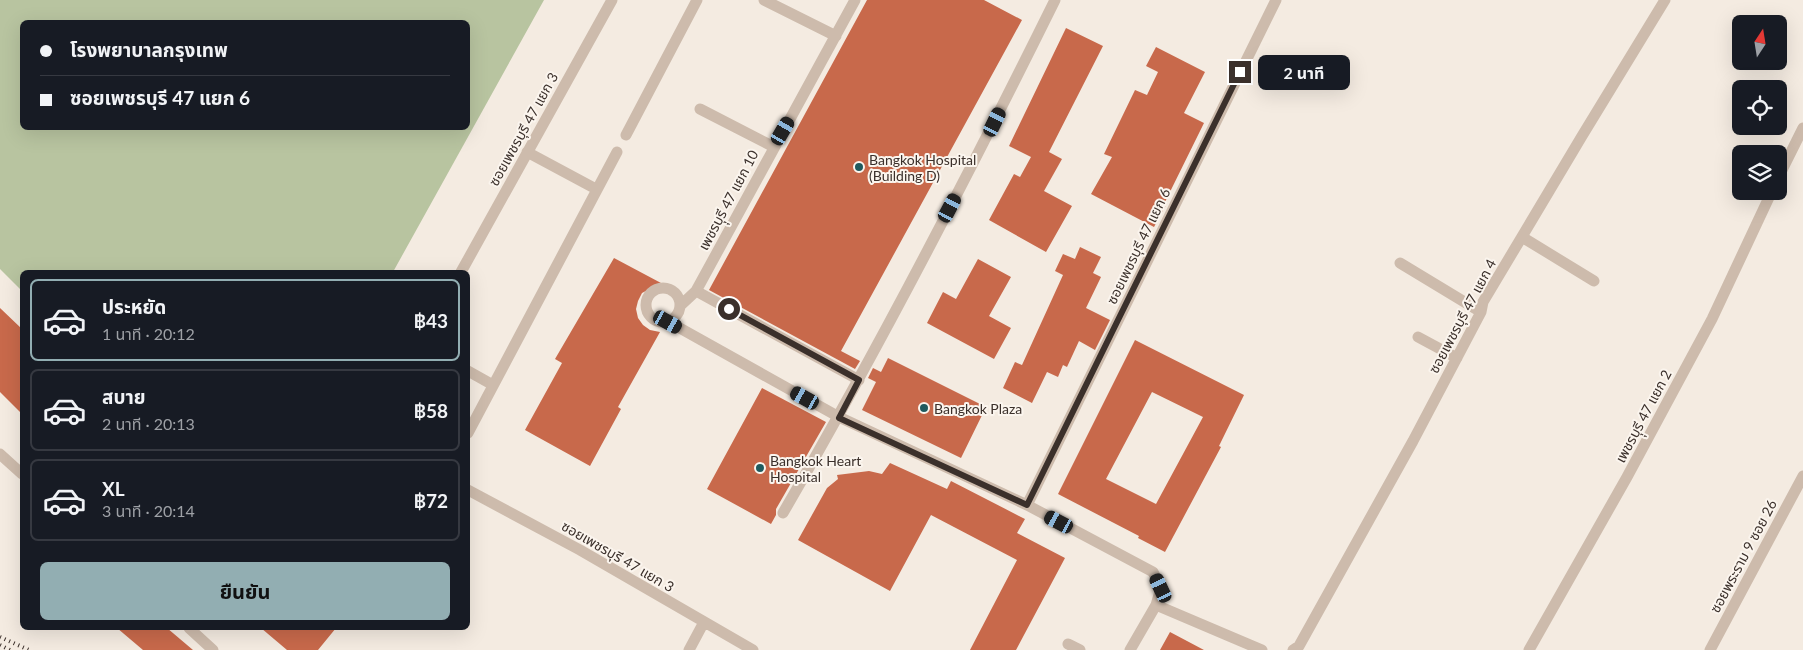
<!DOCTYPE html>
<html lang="th">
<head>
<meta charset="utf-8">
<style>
  body { margin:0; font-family:Lato,"Noto Sans Thai",sans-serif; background:#242831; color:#f1f3f6; height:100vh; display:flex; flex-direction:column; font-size:19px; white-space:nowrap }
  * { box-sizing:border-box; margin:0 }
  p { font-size:16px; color:#9ea1a6 }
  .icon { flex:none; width:28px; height:28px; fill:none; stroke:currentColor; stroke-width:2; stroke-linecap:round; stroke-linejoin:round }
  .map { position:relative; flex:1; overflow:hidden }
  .sheet { position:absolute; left:20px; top:270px; width:450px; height:360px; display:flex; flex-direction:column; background:#171b24; border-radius:8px; box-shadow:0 5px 20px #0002 }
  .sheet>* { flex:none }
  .hud { position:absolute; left:20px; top:20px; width:450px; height:110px; border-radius:8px; box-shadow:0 5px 20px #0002; display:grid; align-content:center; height:110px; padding:0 20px; background:#171b24 }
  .needle { width:32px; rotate:12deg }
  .fabs { position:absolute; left:1732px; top:15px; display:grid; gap:10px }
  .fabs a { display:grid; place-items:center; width:55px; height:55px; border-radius:8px; background:#171b24; box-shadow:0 5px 20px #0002; font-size:25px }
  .end { position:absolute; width:22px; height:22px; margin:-11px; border:6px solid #3b302b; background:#fff; box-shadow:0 0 0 2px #fff }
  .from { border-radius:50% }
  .bubble { position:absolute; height:35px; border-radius:8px; background:#171b24; box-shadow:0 5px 20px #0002; font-size:16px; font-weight:700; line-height:35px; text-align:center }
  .car { position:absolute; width:15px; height:30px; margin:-15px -8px; border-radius:6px; box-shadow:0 0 4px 1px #0007; background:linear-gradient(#222 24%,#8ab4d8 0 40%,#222 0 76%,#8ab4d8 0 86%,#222 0) }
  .hud b { display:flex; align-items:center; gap:18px; height:48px; font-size:19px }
  .hud b+b { border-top:1px solid #363941 }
  .hud i { width:12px; height:12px; background:#f1f3f6 }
  ul { padding:9px 0 0; list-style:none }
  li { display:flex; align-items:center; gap:15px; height:82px; margin:0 10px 8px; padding:0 10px; border:2px solid #363941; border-radius:8px }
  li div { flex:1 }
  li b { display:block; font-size:19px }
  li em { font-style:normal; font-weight:700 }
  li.current { border-color:#92aeb2 }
  li>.icon { width:45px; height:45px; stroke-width:1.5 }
  .button { display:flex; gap:10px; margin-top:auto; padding:10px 20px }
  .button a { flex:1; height:58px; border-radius:8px; background:#92aeb2; color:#111; font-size:20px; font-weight:700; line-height:58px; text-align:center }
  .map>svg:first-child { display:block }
</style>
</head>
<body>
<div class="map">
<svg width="1803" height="650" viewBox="0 0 1803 650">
  <rect width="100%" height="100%" fill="#f4ebe1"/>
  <path fill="#b8c4a0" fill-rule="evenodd" d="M0,0H544L393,272H22V291L0,269ZM22,22H468V128H22Z"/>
  <path fill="#c8694b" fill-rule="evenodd" d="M867,0H984L1022,20L841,351L860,361L855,369L709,290Z
    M1066,28L1103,46L1049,152L1062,159L1044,191L1072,206L1046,252L989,220L1014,174L1020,177L1031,157L1009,146Z
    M1156,47L1205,72L1184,113L1204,123L1165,202L1167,203L1154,227L1091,194L1112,157L1104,154L1135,90L1147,95L1158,72L1146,66Z
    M1080,247L1101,257L1093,273L1101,277L1086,308L1110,320L1095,350L1079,341L1067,367L1063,365L1058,377L1047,372L1032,403L1003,388L1015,362L1022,365L1063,275L1055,271L1063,254L1075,259Z
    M614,258L661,283L642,293L638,301L636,309L638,318L643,325L650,330L660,332L618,407L621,409L590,466L525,430L562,363L555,359Z
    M978,259L1011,277L989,316L1011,328L994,359L927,323L943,292L956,299Z
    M0,308L22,329V414L0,392Z
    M1135,340L1244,395L1219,446L1221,447L1165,552L1138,538L1139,536L1058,494ZM1152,392L1203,417L1156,504L1106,479Z
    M888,358L986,407L961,458L862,410L876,382L868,378L873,368L881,372Z
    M762,388L826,422L776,509V515L771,524L707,489Z
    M890,463L947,489L951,481L1025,519L1017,533L1065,558L1016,650H970L1017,560L931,515L890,591L798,540L827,488L838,479L837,475L869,471L882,474Z
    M117,628H167L193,650H143Z
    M261,628H336L318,650H287Z
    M1170,632L1204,650H1160Z"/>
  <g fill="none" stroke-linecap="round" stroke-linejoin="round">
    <path stroke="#cdbbac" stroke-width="11" d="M764,0L836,36
      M700,109L774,147
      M626,135L697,0
      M527,152L596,189
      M1779,176L1803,128
      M1522,237L1594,281
      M1400,263L1481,312
      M461,272L612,0
      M646 305a17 17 0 1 1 34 0a17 17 0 1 1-34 0Z
      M696,291L859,380
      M681,305L696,291L855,0
      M669,322L839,417L1027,505L1153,572L1161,588L1156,605L1130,650
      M1418,337L1457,358
      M468,371L493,385
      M468,433L617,152
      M0,454L22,474
      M468,490L580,550L753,650
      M1027,505L1276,0
      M783,513C880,346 969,174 1055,0
      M1156,605L1262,650
      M189,628L213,650
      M1068,644L1080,650
      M689,650L704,622
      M1293,650L1299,646L1413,441L1481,312L1483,302L1582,136L1665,0
      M1529,650L1627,477L1712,319L1772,191
      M1710,650L1803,476"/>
    <path stroke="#3b302b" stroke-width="4" stroke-dasharray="1 4" stroke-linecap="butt" d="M0,637L29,650
      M0,645L10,650"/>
  </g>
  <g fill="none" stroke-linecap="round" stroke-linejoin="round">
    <path stroke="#3b302b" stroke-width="6" d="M729,309L859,380L839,418L1027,505L1240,72"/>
  </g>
  <g fill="#1f5a5e" stroke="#fbf5ee" stroke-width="2">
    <circle cx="859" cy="167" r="5"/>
    <circle cx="924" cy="408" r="5"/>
    <circle cx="760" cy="468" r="5"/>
  </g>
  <g text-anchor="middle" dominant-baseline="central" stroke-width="4" stroke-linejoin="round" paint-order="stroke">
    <g font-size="14" fill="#3b302b" stroke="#fbf5ee">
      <text transform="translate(523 129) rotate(-61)">ซอยเพชรบุรี 47 แยก 3</text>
      <text transform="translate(728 200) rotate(-62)">เพชรบุุรี 47 แยก 10</text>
      <text transform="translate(1138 246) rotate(-64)">ซอยเพชรบุรี 47 แยก 6</text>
      <text transform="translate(1462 316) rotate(-62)">ซอยเพชรบุรี 47 แยก 4</text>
      <text transform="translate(1643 416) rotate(-62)">เพชรบุุรี 47 แยก 2</text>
      <text transform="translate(618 556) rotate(30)">ซอยเพชรบุรี 47 แยก 3</text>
      <text transform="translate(1743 556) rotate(-62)">ซอยพระราม 9 ซอย 26</text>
    </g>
    <g font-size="14" fill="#3b302b" stroke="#fbf5ee" text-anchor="start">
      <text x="869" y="159">Bangkok Hospital<tspan x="869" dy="16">(Building D)</tspan></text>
      <text x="934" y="408">Bangkok Plaza</text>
      <text x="770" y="460">Bangkok Heart<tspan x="770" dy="16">Hospital</tspan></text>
    </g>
  </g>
</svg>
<div class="fabs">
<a><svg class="needle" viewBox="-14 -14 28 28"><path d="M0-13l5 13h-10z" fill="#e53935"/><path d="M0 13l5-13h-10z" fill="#9ea1a6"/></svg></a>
<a><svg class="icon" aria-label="locate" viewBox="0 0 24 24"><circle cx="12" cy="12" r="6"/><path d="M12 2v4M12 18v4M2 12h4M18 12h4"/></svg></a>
<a><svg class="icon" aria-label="layers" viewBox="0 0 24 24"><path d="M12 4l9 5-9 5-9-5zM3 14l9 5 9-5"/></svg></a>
</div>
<i class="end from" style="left:729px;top:309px"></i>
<i class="end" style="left:1240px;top:72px"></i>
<div class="bubble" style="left:1258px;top:55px;width:92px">2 นาที</div>
<i class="car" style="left:995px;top:122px;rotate:26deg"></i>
<i class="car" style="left:783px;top:131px;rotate:30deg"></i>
<i class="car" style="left:950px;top:208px;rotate:28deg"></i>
<i class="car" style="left:668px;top:322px;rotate:119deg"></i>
<i class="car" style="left:805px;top:398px;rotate:299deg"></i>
<i class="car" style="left:1059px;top:522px;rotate:298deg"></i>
<i class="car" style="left:1161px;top:588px;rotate:335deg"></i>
<div class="hud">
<b><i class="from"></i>โรงพยาบาลกรุงเทพ</b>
<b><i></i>ซอยเพชรบุรี 47 แยก 6</b>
</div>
<section class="sheet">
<ul>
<li class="current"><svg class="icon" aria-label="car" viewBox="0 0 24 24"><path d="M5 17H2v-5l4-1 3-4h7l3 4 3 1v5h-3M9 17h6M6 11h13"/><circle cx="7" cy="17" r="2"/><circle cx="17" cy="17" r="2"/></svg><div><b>ประหยัด</b><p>1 นาที · 20:12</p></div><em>฿43</em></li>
<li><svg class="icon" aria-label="car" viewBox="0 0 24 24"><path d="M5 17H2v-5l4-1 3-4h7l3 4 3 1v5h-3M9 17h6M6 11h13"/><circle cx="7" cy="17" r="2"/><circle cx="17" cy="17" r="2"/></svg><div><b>สบาย</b><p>2 นาที · 20:13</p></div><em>฿58</em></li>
<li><svg class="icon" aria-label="car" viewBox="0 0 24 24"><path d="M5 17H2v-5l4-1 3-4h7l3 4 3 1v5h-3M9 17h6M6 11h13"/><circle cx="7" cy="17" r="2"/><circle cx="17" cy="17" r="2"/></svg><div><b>XL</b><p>3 นาที · 20:14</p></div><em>฿72</em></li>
</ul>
<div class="button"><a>ยืนยัน</a></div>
</section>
</div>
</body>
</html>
